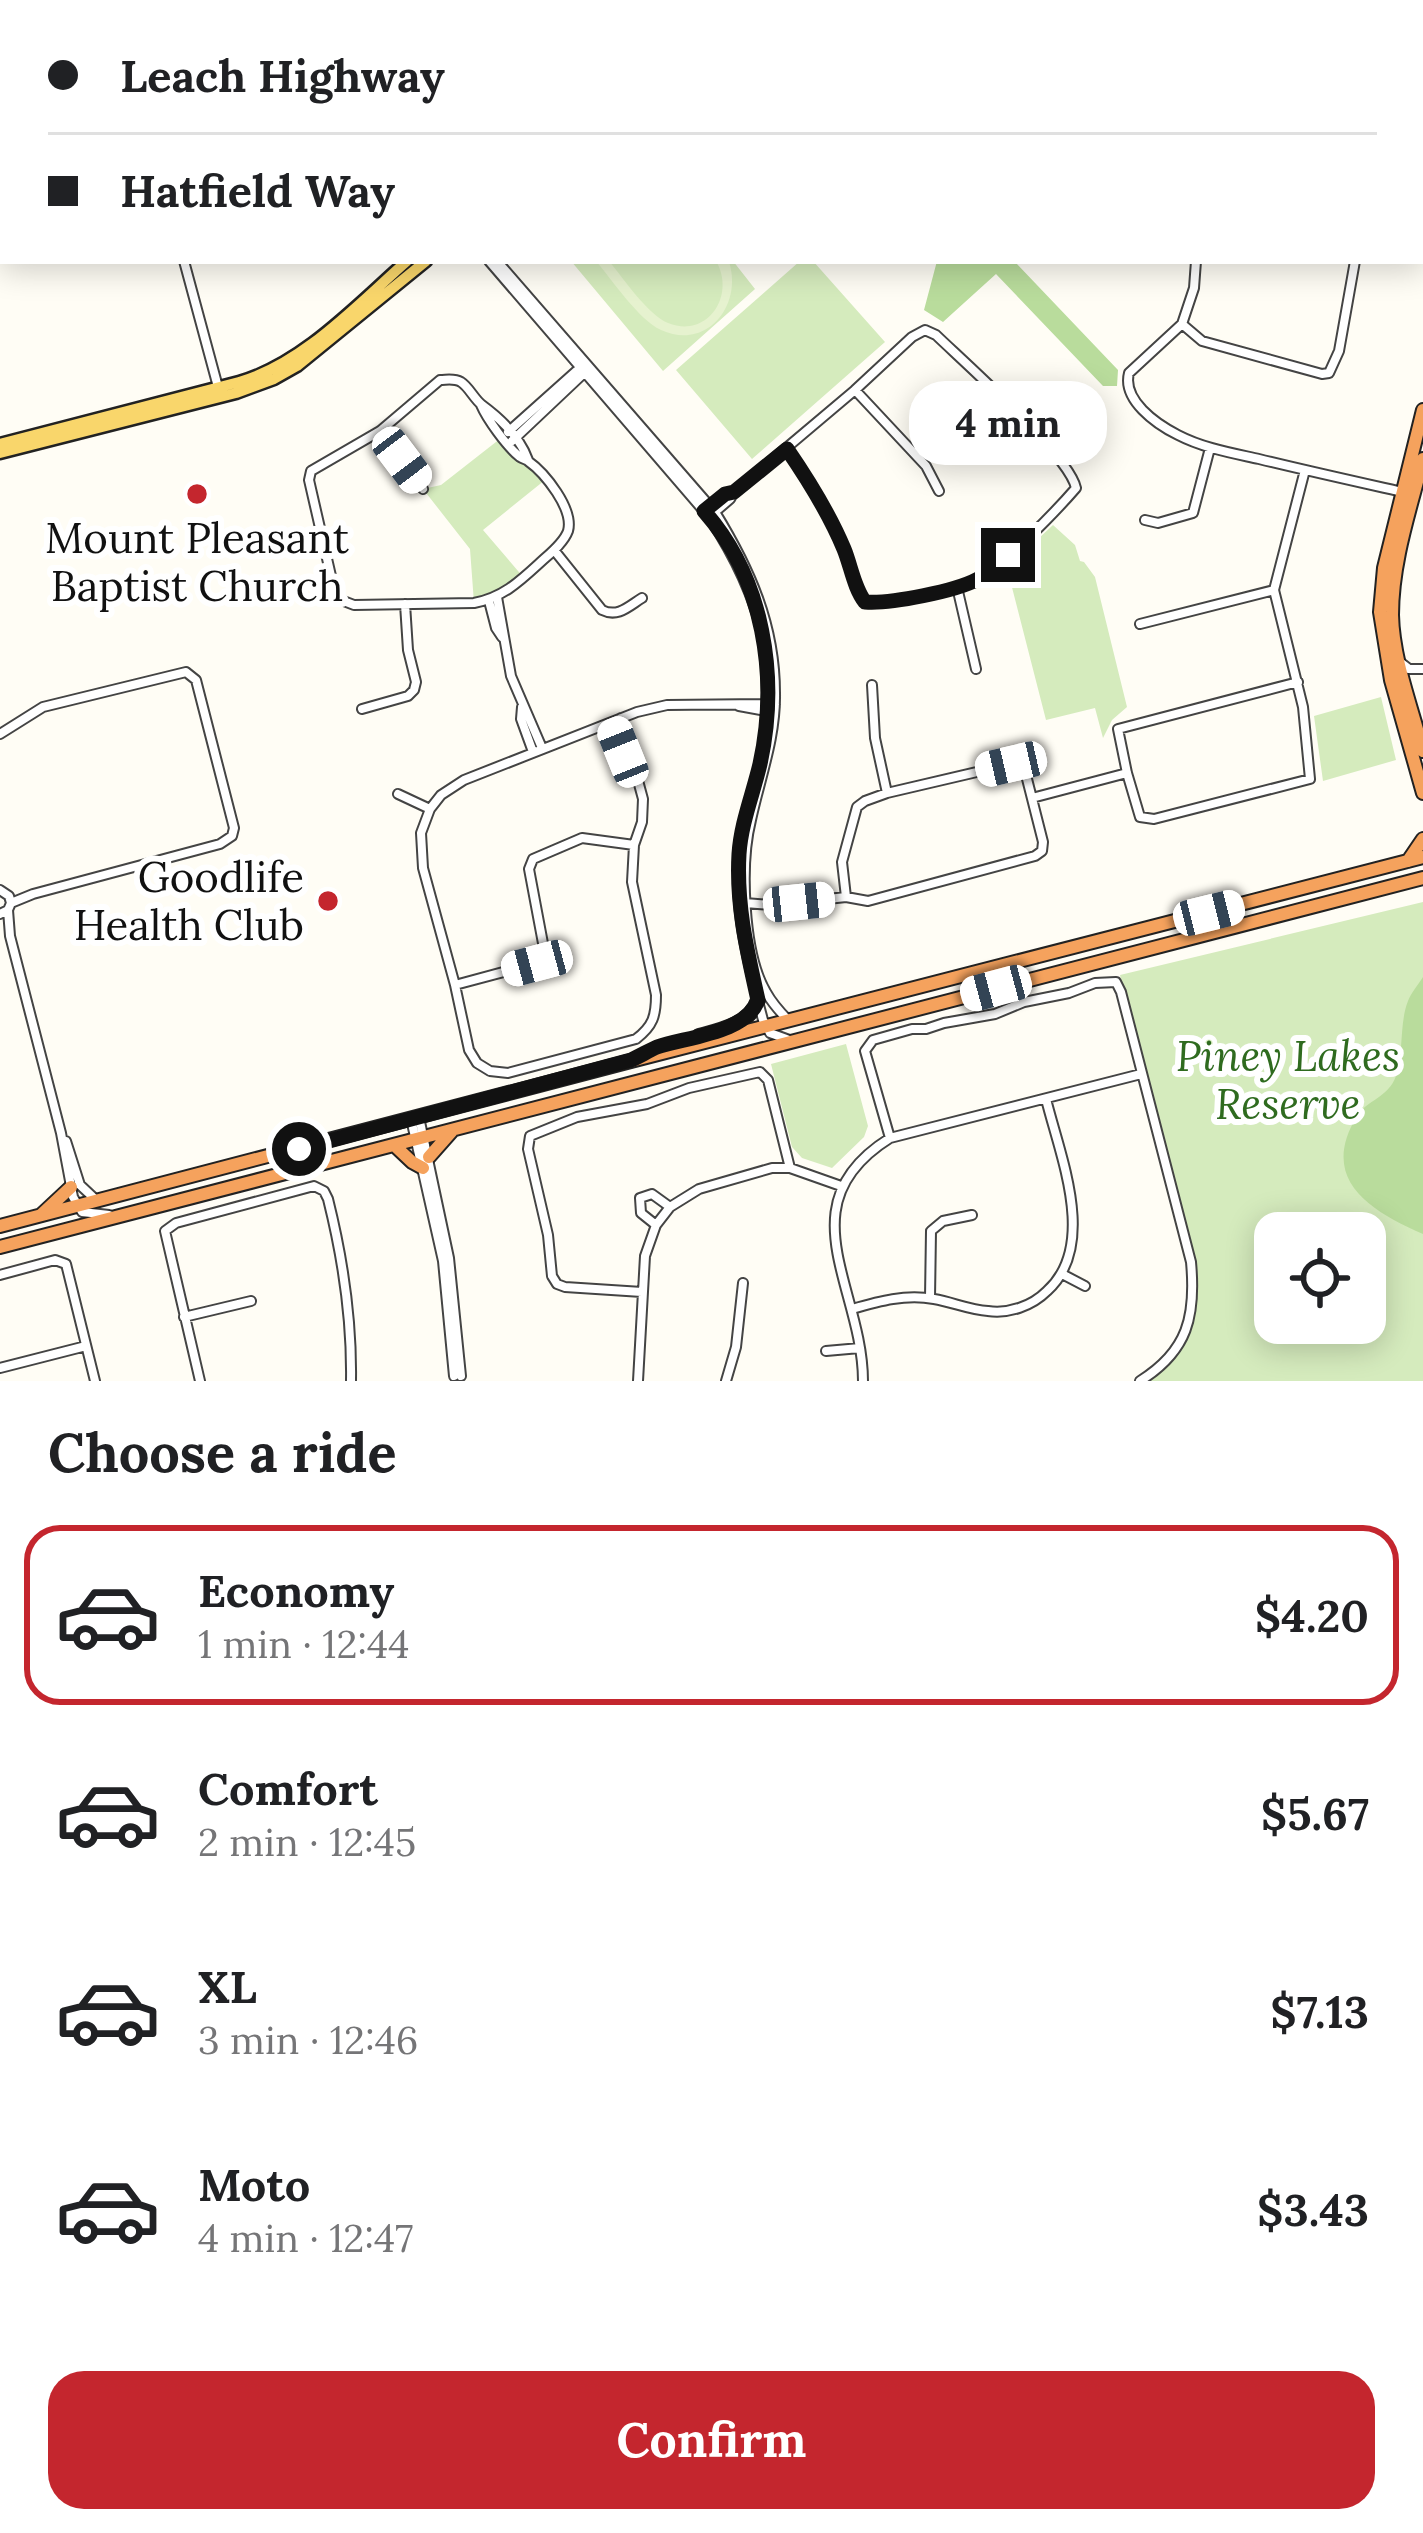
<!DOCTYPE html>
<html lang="en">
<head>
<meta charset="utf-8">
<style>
  body { margin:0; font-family:Lora,serif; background:#f6f6f6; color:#202124; height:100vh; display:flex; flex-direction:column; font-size:45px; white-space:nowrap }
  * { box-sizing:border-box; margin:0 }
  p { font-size:39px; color:#757577 }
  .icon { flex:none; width:66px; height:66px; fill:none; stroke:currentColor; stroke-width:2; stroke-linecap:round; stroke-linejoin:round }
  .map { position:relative; height:1381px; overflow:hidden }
  .side { display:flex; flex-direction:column; background:#fff; flex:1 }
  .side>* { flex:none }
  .top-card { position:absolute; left:0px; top:0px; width:1425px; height:264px; box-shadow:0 6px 30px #0003; display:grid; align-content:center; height:264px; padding:0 48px; background:#fff }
  .controls { position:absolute; left:1254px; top:1212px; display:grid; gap:24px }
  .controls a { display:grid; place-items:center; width:132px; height:132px; border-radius:24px; background:#fff; box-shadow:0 6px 30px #0003; font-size:60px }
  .end { position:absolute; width:54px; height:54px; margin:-27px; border:15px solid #111; background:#fff; box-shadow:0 0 0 6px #fff }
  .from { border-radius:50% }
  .bubble { position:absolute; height:84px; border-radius:36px; background:#fff; box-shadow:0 6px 30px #0003; font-size:39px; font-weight:700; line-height:84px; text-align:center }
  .car { position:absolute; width:36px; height:72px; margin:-36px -18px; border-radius:15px; box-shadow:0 0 9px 3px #0007; background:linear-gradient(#fff 24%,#345 0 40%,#fff 0 76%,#345 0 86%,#fff 0) }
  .top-card b { display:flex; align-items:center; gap:42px; height:114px; font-size:45px }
  .top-card b+b { border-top:3px solid #e0e0e0 }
  .top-card i { width:30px; height:30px; background:#202124 }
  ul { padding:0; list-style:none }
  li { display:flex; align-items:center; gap:36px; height:180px; margin:0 24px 18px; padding:0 24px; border:6px solid transparent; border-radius:36px }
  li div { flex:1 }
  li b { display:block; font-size:45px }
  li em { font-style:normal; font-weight:700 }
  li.selected { border-color:#c4262e }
  li>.icon { width:108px; height:108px; stroke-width:1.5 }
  h2 { padding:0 48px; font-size:54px; line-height:144px }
  .cta { display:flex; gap:24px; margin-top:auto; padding:24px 48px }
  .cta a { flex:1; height:138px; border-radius:36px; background:#c4262e; color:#fff; font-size:48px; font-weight:700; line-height:138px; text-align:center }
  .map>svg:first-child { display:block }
</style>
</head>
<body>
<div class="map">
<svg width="1423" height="1381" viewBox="0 0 1423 1381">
  <rect width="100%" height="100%" fill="#fffdf5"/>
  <path fill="#d5ebbd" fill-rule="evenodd" d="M571,261H733L755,289L663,371Z
    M800,261H813L885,342L752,459L676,370Z
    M510,431L545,480L483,530L524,578L474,603L470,549L423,489L441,485Z
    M1053,525L1075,545L1080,561L1084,562L1095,577L1127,707L1112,720L1103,738L1095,708L1046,720L1007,568Z
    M1381,697L1396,760L1323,781L1314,716Z
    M1423,902V1381H1149C1189,1354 1199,1314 1197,1268L1120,975ZM1275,1233H1365V1323H1275Z
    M846,1044L868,1126L864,1137L832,1168L802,1158L792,1147L771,1064Z"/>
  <path fill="#b9dc9c" d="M937,261H1014L1118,370L1117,386H1103L996,274L943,322L924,310Z
    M1423,977V1234C1371,1211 1318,1180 1357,1116C1367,1100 1388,1098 1396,1076C1404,1053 1399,1024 1408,1001C1411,993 1418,985 1423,977Z"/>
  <path fill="#e6f2cf" d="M596,261H609C623,278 648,315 668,323C708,339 736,295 716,261L729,262C743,305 707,351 661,330C638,319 613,281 596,261Z"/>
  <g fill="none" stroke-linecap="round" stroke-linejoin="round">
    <defs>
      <path id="minor" d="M123,0V3
        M365,0L366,3
        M877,0L880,3
        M1152,0L1154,3
        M1326,0L1327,3
        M554,3L557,0
        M1032,3L1036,0
        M1193,3L1197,0
        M0,100L3,99
        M0,202L3,201
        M184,261L218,387
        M489,261L709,517C762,598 781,668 760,764C754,791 743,818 740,845C732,904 748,964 763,1020L770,1033L792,1041
        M497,261L715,512C750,569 775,625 775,693C776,737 760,778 751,820C740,864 743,953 766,992C772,1003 780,1012 789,1021
        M1196,261L1194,288L1182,324L1129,373C1122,400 1156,424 1178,435C1203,448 1232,453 1259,459C1308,471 1358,482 1407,493
        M1182,324L1202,341L1322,374L1329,373L1339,351L1355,261
        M855,390L926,466L939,491
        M481,405C487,419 507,447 520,457C523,459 526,459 528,461C545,473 574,509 568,531C564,542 552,552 544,559C522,579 505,597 474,603L354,605L341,600L334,589L309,480L311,471L380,431L440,380C447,380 454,378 461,382C469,387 474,399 482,405C501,419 520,437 528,460
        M380,431L423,489
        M508,432L582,366
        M512,441L584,373
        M709,517L730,499L734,492L855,390L912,337L925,330L936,335C965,363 1069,455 1076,488C1057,510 1002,567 978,579C955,591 890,604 865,602C853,585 849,560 840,540C825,507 807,479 787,449
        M1145,520L1158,523L1193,513L1210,448
        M554,550L602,610C618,618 629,606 642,598
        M957,587L976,669
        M497,597L511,676L542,748
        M489,601L496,628L502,637
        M1140,624L1274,590
        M1400,662L1409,669H1423
        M1298,682L1118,729L1127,773L1140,817L1154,819L1310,779L1303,707L1274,590L1305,470
        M872,685L875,738L887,793
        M739,706L771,712
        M522,707L521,719L533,752
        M362,709L408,696L414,690L416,682L408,650L405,604
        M621,718L643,799L642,822L634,845L632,882L656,995C656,1016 653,1026 636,1039L508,1073L490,1071L477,1063L469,1050L455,985L423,868L421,833L430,809L441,795L464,780L637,712L667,705L775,704
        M611,723L623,752L630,760
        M0,734L43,707L186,672L196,680L234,828L232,836L220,844L33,894L11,903
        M398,794L430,809
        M1032,798L1127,773
        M0,890L9,896L11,903L8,910L0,914
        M745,903L772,905L846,897L868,901L1035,856L1042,851L1043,842L1025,771L1019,765L1011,764L887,793L865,801L857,807L842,862L846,897
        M8,910L10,936L61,1133L73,1197L82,1212L109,1215
        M455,985L537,963L545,954L529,869L533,859L582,838L634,845
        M419,1117L449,1258L461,1376
        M411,1119L443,1261L454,1376
        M890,1138L865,1051L873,1040L912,1029H926L944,1023L995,1014L1024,1002L1069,993L1095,983L1116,982L1121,992L1191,1262C1196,1316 1188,1351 1140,1381
        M66,1141L80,1185L96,1200
        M656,1225L641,1213L640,1198L652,1194L670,1207
        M1062,1274L1085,1286
        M0,1275L55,1260L66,1264L95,1381
        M642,1292L565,1287L557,1284L552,1276L548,1235L528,1149L530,1136L577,1117L647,1104L689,1088L760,1072L768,1080L790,1168
        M930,1298L931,1231L943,1221L972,1215
        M852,1309C880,1301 905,1294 934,1299C952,1302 970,1310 988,1311C1009,1314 1032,1306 1047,1291C1098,1245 1060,1156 1046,1099
        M184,1317L251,1301
        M826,1351L860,1348
        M0,1368L86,1346
        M200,1381L165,1231L176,1223L314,1186L324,1191L328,1199C343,1259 352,1319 351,1381
        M638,1381L645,1256L656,1225L670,1207L699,1189L772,1168H790L841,1186
        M726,1381L736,1347L743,1283
        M863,1381C863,1288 784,1204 890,1138L1141,1074"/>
      <path id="major" d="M707,3L710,0
        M720,3L724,0
        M0,444L239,382C303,364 358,304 407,261
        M0,453L236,393L274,379L297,366L426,261"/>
      <path id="highway" d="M1423,410L1384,568L1380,612L1391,680L1423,793
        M1423,459C1410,510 1392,562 1392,615C1393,660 1412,708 1423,751
        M1408,861L1423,839
        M699,1036C721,1030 750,1024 758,1000
        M394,1145L412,1162L423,1168
        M429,1157L452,1131
        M41,1215L71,1187
        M0,1226L631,1061L1423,857
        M0,1247L1423,878"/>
    </defs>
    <use href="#minor" stroke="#444" stroke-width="12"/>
    <use href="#major" stroke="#222" stroke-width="15"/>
    <use href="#highway" stroke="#222" stroke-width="16"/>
    <use href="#minor" stroke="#fff" stroke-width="8"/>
    <use href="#major" stroke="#f9d66b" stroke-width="10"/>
    <use href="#highway" stroke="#f5a25d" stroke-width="12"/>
  </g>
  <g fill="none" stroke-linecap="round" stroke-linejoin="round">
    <path stroke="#111" stroke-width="15" d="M299,1149L631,1060C640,1056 648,1051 657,1047C686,1037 747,1033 758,1000C747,951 736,905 739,854C741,823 753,794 760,764C779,677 764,579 704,511L725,494L734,492L787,449C809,481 829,513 844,549C851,566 854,588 865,602C891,604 956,591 978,579C989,573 999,563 1008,555"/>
  </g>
  <g fill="#c4262e" stroke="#fff" stroke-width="4.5">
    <circle cx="197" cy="494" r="12"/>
    <circle cx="328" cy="901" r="12"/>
  </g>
  <g text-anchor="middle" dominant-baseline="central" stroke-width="12" stroke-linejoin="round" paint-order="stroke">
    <g font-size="42" fill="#111" stroke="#fff">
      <text x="197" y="538">Mount Pleasant<tspan x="197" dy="48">Baptist Church</tspan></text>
      <text x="304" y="877" text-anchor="end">Goodlife<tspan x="304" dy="48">Health Club</tspan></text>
    </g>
    <g font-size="42" font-style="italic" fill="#2f6b1f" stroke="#fff">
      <text x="1288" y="1056">Piney Lakes<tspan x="1288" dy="48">Reserve</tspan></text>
    </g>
  </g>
</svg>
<div class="controls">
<a><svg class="icon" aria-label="locate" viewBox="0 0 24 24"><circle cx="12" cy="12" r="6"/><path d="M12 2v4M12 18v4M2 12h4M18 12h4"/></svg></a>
</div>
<i class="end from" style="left:299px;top:1149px"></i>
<i class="end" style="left:1008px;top:555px"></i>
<div class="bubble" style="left:909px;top:381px;width:198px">4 min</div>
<i class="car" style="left:402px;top:460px;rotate:143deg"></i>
<i class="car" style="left:623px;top:752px;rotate:338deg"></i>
<i class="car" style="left:1011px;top:764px;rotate:257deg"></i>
<i class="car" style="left:799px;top:902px;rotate:84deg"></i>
<i class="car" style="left:1209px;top:913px;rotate:76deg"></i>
<i class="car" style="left:537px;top:963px;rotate:255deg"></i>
<i class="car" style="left:996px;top:988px;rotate:255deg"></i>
<div class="top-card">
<b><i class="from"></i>Leach Highway</b>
<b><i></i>Hatfield Way</b>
</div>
</div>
<section class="side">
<h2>Choose a ride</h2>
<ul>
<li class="selected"><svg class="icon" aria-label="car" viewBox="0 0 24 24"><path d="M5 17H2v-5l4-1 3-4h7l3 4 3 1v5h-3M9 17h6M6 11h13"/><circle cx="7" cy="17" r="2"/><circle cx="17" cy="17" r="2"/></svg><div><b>Economy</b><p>1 min · 12:44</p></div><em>$4.20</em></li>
<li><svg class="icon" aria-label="car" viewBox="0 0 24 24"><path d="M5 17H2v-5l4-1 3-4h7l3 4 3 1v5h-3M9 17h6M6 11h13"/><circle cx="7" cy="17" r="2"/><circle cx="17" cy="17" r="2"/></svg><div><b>Comfort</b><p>2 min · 12:45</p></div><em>$5.67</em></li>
<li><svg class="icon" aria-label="car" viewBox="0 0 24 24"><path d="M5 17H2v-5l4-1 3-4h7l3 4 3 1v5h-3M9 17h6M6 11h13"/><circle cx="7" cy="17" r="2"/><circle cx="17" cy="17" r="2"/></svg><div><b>XL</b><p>3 min · 12:46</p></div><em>$7.13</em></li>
<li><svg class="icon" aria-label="car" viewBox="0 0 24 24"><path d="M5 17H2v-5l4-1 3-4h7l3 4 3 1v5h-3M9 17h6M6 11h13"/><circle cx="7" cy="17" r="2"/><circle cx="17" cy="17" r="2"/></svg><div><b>Moto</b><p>4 min · 12:47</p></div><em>$3.43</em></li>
</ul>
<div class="cta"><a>Confirm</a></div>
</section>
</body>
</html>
